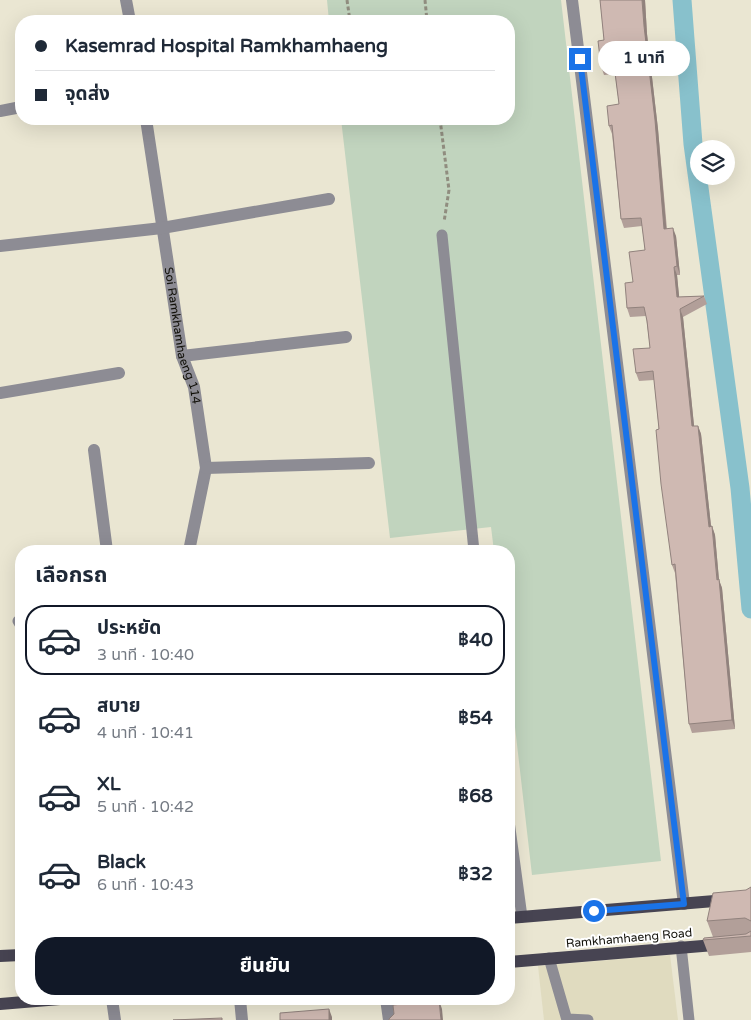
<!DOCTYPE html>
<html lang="th">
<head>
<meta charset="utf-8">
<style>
  body { margin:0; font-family:"Varela Round","Noto Sans Thai",sans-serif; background:#f2f2f3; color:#1f2937; height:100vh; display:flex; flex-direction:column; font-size:19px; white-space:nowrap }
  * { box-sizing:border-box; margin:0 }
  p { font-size:16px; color:#747a83 }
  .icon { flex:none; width:28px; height:28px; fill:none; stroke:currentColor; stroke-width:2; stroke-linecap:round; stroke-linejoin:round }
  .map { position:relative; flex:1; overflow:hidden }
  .side { position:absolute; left:15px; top:545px; width:500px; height:460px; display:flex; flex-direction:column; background:#fff; border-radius:20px; box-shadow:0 5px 20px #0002 }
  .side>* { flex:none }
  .guide { position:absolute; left:15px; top:15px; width:500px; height:110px; border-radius:20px; box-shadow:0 5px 20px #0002; display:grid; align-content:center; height:110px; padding:0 20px; background:#fff }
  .controls { position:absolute; left:690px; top:140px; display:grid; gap:10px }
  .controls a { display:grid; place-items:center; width:45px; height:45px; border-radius:50%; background:#fff; box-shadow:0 5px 20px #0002; font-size:25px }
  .end { position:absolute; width:22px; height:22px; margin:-11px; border:6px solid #1a73e8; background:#fff; box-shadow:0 0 0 2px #fff }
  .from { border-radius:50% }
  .bubble { position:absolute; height:35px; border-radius:18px; background:#fff; box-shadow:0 5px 20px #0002; font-size:16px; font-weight:700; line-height:35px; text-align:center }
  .guide b { display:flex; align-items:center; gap:18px; height:48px; font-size:19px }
  .guide b+b { border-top:1px solid #e0e1e3 }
  .guide i { width:12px; height:12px; background:#1f2937 }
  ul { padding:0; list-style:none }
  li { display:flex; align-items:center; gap:15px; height:70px; margin:0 10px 8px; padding:0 10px; border:2px solid transparent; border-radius:20px }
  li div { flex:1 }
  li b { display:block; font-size:19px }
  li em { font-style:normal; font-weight:700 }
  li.on { border-color:#111827 }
  li>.icon { width:45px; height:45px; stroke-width:1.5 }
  h2 { padding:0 20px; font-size:22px; line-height:60px }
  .cta { display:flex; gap:10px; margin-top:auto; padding:10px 20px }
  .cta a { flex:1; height:58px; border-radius:20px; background:#111827; color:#fff; font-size:20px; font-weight:700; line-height:58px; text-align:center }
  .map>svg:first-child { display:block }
</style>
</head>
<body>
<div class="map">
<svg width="751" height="1020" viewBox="0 0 751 1020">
  <rect width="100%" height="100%" fill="#eae6d2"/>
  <path fill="#e0dbbf" d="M670,955L678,1020H544L538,966Z"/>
  <path fill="#c1d4be" d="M327,0H561L661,861L532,875L509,675V551H494L491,527L390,538L341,119H509V21H329Z"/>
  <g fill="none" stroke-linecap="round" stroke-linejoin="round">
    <path stroke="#88c1cc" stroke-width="19" d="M682,0L693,144L740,488L751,609"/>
    <path stroke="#908d7f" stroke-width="3" stroke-dasharray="4 2.5" stroke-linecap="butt" d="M347,0L350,21
      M425,0L427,21
      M415,21L427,20
      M440,119L449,190L444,222"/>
    <path stroke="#8d8c94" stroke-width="11" d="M442,235L474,551
      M18,621L21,626
      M509,821L522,917
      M681,946L689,1020
      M549,958L567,1020
      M567,1019L588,1020"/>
    <g stroke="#8d8c94" stroke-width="12">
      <path d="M126,0L130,21"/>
      <path d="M572,0L684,904"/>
      <path d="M0,111L21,107"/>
      <path id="s1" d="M146,119L182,356L194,387L206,468L189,551"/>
      <path d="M0,246L162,228L329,199"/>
      <path d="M182,356L346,337"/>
      <path d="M0,393L119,373"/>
      <path d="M94,450L107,551"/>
      <path d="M206,468L369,463"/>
      <path d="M112,999L115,1020"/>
      <path d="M240,999L242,1020"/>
      <path d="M386,999L389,1020"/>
    </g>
    <path stroke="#474452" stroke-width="12" d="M509,918L751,898
      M0,956L21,955
      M509,962L751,942
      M0,1004L60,999"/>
  </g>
  <path fill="#b29f99" d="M600,0H645L647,34L658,129L667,229L676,236L680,275H677L679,297L704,296L707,304L683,317L694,426H698L701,434L711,526H712L715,535L719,580L722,588L735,729L692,733L689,724L675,573L672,565L654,380L639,381L636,373L650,348L646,316L630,317L627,308L633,282L645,250L642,226L624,228L621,219L612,134L609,126L619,104L615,74L604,75L601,66L604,40Z
    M751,887V952L709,956L703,940L713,937L707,921Z"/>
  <path fill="#91827d" d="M642,0H645L647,34L658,129L667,237L664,229L644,26Z
    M673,228L676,236L680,275L677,266Z
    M674,267L677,275L680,305L677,297Z
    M680,309L683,317L695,435L692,426Z
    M698,426L701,434L712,535L709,527Z
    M712,526L715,535L719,580L722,588L735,729L732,720Z
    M439,1000L442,1009L443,1020H441Z
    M329,1009L332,1017V1020H329Z"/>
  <path fill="#cfb9b2" stroke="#91827d" d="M600,0H642L644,26L655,120L664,229L673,228L677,266L674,267L677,297L704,296L680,309L692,426H698L709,527L712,526L717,580L719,579L732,720L689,724L675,564L672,565L661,484L656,430L659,429L653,371L636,373L633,349L650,348L647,321L644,307L627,308L625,283L633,282L629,252L645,250L641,218L621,219L612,125L609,126L607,106L619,104L614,65L601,66L598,41L604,40Z
    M751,887V921L745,918L707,921L713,893L746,890Z
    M751,931V936L703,940L704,938L746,934Z
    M439,1000L441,1020H389V1019L394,1014L393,1005Z
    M329,1009V1020H280V1013Z
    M222,1018V1020H173Z"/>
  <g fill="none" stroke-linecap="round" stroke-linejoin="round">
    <path stroke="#1a73e8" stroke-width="6" d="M580,59L684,904L594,911"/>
  </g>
  <g text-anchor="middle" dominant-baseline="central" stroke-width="4" stroke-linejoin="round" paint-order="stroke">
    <g font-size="12" fill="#12110a" stroke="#fff">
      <text stroke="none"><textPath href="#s1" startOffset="220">Soi Ramkhamhaeng 114</textPath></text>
      <text transform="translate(629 938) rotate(-5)">Ramkhamhaeng Road</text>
    </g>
  </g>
</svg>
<div class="controls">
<a><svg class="icon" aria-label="layers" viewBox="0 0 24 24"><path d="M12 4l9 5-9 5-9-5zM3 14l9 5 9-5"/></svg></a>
</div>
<i class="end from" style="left:594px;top:911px"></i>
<i class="end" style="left:580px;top:59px"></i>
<div class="bubble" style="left:598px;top:41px;width:92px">1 นาที</div>
<div class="guide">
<b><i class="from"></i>Kasemrad Hospital Ramkhamhaeng</b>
<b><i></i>จุดส่ง</b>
</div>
<section class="side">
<h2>เลือกรถ</h2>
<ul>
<li class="on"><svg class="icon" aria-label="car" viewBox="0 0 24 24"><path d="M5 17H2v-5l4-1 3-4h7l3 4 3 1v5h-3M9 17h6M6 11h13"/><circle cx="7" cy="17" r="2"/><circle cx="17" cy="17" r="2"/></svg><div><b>ประหยัด</b><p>3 นาที · 10:40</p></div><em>฿40</em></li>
<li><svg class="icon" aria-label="car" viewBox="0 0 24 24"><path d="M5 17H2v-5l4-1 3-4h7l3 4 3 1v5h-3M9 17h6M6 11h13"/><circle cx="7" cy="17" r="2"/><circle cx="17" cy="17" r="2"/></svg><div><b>สบาย</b><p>4 นาที · 10:41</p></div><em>฿54</em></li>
<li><svg class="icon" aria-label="car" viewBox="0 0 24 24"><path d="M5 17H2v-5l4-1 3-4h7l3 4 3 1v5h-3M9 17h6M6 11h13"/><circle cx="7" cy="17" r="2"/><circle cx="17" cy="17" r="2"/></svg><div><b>XL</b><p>5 นาที · 10:42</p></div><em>฿68</em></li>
<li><svg class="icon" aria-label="car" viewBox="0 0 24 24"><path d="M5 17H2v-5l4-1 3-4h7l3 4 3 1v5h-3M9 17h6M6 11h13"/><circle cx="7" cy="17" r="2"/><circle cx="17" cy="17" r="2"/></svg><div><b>Black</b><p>6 นาที · 10:43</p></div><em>฿32</em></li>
</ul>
<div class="cta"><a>ยืนยัน</a></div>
</section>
</div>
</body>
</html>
